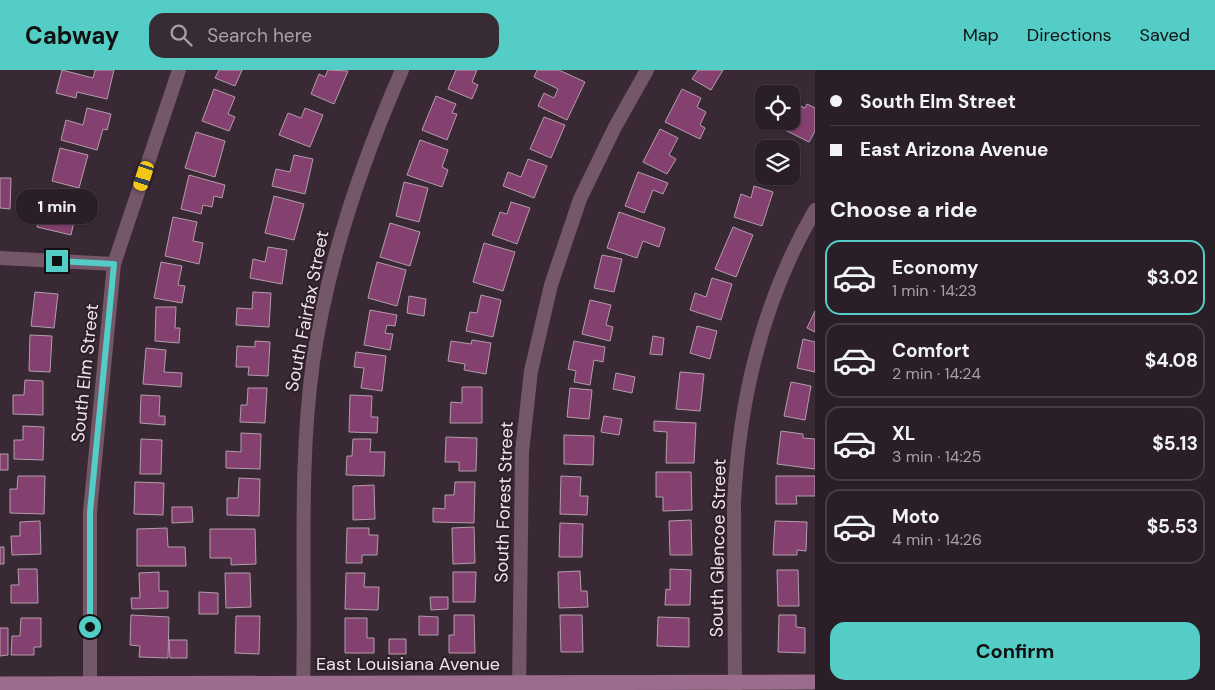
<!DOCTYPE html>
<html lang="en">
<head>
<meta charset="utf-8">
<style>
  body { margin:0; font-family:"DM Sans",sans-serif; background:#372c33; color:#f1f3f6; height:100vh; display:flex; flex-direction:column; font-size:19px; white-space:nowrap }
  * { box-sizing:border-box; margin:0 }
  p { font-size:16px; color:#a6a2a7 }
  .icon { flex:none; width:28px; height:28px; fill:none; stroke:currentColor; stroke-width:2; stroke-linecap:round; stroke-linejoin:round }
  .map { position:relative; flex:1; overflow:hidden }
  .details { display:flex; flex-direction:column; background:#2b1f27; width:400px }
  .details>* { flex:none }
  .hud { display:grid; align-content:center; height:110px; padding:0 15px; background:#2b1f27 }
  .fabs { position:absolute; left:755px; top:15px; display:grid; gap:10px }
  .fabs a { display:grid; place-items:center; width:45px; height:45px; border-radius:10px; background:#2b1f27; box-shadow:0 1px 4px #0004,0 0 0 1px #473d44; font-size:25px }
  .end { position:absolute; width:22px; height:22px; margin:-11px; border:6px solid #54cdc7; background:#111; box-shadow:0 0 0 2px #111 }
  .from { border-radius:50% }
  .bubble { position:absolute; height:35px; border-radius:15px; background:#2b1f27; box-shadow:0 1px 4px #0004,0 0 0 1px #473d44; font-size:16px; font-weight:700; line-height:35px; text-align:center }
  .car { position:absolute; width:15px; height:30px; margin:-15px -8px; border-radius:6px; box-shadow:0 0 4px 1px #0007; background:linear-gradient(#f5c518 24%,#345 0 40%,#f5c518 0 76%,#345 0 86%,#f5c518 0) }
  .hud b { display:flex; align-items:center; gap:18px; height:48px; font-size:19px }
  .hud b+b { border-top:1px solid #473d44 }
  .hud i { width:12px; height:12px; background:#f1f3f6 }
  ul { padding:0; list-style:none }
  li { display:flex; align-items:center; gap:15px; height:75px; margin:0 10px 8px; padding:0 5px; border:2px solid #473d44; border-radius:15px }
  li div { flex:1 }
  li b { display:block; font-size:19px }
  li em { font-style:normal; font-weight:700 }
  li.selected { border-color:#54cdc7 }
  li>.icon { width:45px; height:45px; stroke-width:1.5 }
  h2 { padding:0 15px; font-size:22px; line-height:60px }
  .button { display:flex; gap:10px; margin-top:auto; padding:10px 15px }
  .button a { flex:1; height:58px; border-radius:15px; background:#54cdc7; color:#111; font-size:20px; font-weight:700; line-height:58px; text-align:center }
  header { display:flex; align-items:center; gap:30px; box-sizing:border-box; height:70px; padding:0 25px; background:#54cdc7; color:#111 }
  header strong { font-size:24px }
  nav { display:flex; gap:28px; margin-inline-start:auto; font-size:18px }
  .search { width:350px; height:45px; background:#372c33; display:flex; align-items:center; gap:12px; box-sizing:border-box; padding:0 18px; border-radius:15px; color:#a6a2a7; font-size:19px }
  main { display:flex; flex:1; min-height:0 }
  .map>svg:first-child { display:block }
</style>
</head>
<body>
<header>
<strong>Cabway</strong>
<div class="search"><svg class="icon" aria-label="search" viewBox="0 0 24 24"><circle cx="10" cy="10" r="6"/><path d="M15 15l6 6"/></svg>Search here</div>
<nav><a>Map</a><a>Directions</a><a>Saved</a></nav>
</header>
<main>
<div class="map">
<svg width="815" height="620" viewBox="0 0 815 620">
  <rect width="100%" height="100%" fill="#392934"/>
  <path fill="#84406f" stroke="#b29eab" d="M62,0L93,8L95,0H114L107,29L77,22L76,28L56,23Z
    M219,0H242L235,16L215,8Z
    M328,0L348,1L334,34L311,24L319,4L325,7Z
    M456,0H477L472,12L478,15L472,29L448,19Z
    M537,0H559L585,12L567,50L538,36L544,23L554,28L558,19L534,7Z
    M698,0H723L711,20L692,9Z
    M214,19L235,27L228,44L235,47L229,61L202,51Z
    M682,19L701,28L697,37L706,42L700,55L705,58L700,69L665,52Z
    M436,26L456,34L452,43L457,44L447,70L422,60Z
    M794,33L805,38L807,34L815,38V61L809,72L781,58L785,51H791V38Z
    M87,38L111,44L107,60L103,59L97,80L61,70L66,50L83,55Z
    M305,38L323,45L310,77L279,65L288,43L301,48Z
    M544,47L565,55L551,88L530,79Z
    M660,59L678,68L669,85L676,89L667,104L643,92Z
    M196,62L225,71L215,107L185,98Z
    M420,70L448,80L442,97L448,100L442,117L407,105Z
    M60,78L88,85L79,118L52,111Z
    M294,85L313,89L305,124L272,116L276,99L290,102Z
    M528,89L547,96L534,128L503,116L508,102L521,107Z
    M638,102L668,113L663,124L653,120L644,143L625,136Z
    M189,105L225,115L222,128L214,126L212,137L203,135L201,144L181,139Z
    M0,108H11L10,139L0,138Z
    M404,112L428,118L419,152L396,146Z
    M754,116L773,122L762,156L734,147L741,124L751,128Z
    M47,122L79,129L71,165L37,157L40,140L55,143L57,136L44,133Z
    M274,126L304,134L294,170L265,163Z
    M511,132L530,138L517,174L492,165L500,142L507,144Z
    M619,142L665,158L659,177L643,171L637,188L607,178Z
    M173,147L197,152L193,171L203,173L199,194L165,186Z
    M390,153L420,162L410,196L380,187Z
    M733,157L753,165L736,207L715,199Z
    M484,173L515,182L503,221L473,212Z
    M268,177L287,180L282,214L250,208L253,189L265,192Z
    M602,185L622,189L614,222L594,218Z
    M161,192L182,196L178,215L185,216L182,233L154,228Z
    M377,192L406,200L397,236L368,228Z
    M712,208L732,214L721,250L690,240L695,223L706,227Z
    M35,222L58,224L54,258L31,256Z
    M253,222L271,223L269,257L236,255L237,238L252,239Z
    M481,225L501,230L493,267L466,261L470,242L477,243Z
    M409,226L426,229L424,246L407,243Z
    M590,230L611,235L606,255L613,257L610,271L582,264Z
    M156,237H176L175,258H180L179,273L155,271Z
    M370,240L397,245L395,256L387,255L385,263L393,264L390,280L364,275Z
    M815,241V262L807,258Z
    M697,256L717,261L710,289L690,283Z
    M30,265L52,266L50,302L29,301Z
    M653,266L664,268L662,285L650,284Z
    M803,269L815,272V302L797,298Z
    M472,270L491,273L486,304L464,300L465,294L448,291L451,271L471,274Z
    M255,271L270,272L268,306L248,305L249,297H236L237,276L255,277Z
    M574,271L605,277L603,292L594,290L590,315L574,312L576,301L568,299Z
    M146,278L166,280L164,302L182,303L181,317L143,314Z
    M356,282L386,286L382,321L361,318L364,298L354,297Z
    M680,302L704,304L700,341L676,339Z
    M616,303L635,307L632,323L613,319Z
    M25,310L43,311V345L13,344V325H24Z
    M791,312L811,316L805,350L784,346Z
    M462,317H482V353H450L451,332L462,333Z
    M248,318H267L265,353L240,352L241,335H247Z
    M570,318L592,320L589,349L567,347Z
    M141,325L160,326L159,346H165V355L140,353Z
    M350,325L372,326L371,347H378L377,363L349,362Z
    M604,346L622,349L619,365L601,362Z
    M654,351L696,353L694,393H666L667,362L654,361Z
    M23,356L44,357L43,390L14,389V370H23Z
    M781,361L803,364V368L815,369V399L777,394Z
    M241,363L261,364L260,399L226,398V381L241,382Z
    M564,365L594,366L593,395L564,394Z
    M446,367L477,368L476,401H459V392H445Z
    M141,369L162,370L161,404H140Z
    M353,369H371L370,382H385L384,406L346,405L347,386H352Z
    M0,384H8V400H0Z
    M656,402H691L692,440L663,441V427H656Z
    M18,406H45L44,444L10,443V419H17Z
    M561,406L581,407L580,426H588L587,445L560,444Z
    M776,406H815V426H796L797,434H776Z
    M239,408L260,409L259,446L227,445V428H238Z
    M135,412L164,413L163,445L134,444Z
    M455,412H475L474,453L433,452V438L445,439V425H454Z
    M374,415L375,449L353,450V416Z
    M172,437H192L193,452L172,453Z
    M691,450L692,485H670L669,451Z
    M40,451L41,484L12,485L11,466H20V452Z
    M775,451L807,452L806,481L797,480V485H773Z
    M560,453L583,454L582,487H559Z
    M474,457L475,493L453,494L452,458Z
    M167,458L168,477H185L186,496H137V459Z
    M347,458H369V465H378L377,485H362V493H346Z
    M210,459H255L256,494L231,495V488H210Z
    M0,477H4V494H0Z
    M18,499H37L38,533H11V515H19Z
    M670,499L691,500L690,535H665L666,519L670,520Z
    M777,500H798L799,536H778Z
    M580,501L581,521H587L588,537L559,538L558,502Z
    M159,502V521H168V538L132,539L131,528H140L139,503Z
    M453,502H476L475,532H453Z
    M225,503H250L251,537L226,538Z
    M346,503H365L364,517H379L378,540L345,539Z
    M199,522L218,523V544H199Z
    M430,527H448V539L431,540Z
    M131,545L169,547L168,588L139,587L140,576L130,575Z
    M454,545H474L475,583H449V565H454Z
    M560,545H582L583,582H561Z
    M779,545H796V557L805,558V583L778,582Z
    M236,546H260L259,584L235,583Z
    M419,546L438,547V565H419Z
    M658,547L689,548V577L657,576Z
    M21,548H41V577H34V585H11L12,566H20Z
    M345,548H367V568H374V583H345Z
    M0,558H8V585L0,586Z
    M389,569H406V584H389Z
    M169,570H187V588H170Z"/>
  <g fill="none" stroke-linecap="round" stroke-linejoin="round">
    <path stroke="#75576a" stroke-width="14" d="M0,188L114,194
      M90,620V442L114,194L179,0
      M303,620C306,511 298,400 313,292C328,190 361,94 402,0
      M519,620L522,382L531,301L551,215L580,129L615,57L647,0
      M735,620L734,433C739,330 763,229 815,140"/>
    <path stroke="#9c6c8c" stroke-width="15" d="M0,614L815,612"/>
  </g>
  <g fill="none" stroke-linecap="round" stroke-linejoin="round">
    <path stroke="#54cdc7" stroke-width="6" d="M57,191L114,194L90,442V557"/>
  </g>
  <g text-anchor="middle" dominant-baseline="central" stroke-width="4.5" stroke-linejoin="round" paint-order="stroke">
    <g font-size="18" fill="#f0e5eb" stroke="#2f202a">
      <text transform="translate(307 241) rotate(-79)">South Fairfax Street</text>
      <text transform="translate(85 303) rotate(-84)">South Elm Street</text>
      <text transform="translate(504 432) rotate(-88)">South Forest Street</text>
      <text transform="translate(718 478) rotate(-89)">South Glencoe Street</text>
      <text x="408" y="594">East Louisiana Avenue</text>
    </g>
  </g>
</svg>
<div class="fabs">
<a><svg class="icon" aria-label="locate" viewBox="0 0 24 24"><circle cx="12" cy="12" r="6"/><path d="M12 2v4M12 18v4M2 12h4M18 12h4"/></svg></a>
<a><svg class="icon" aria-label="layers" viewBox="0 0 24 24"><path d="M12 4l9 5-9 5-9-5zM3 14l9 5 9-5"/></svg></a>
</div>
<i class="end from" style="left:90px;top:557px"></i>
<i class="end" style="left:57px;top:191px"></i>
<div class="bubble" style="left:16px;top:119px;width:82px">1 min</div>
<i class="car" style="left:144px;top:106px;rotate:198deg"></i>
</div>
<section class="details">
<div class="hud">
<b><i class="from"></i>South Elm Street</b>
<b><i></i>East Arizona Avenue</b>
</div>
<h2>Choose a ride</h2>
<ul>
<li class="selected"><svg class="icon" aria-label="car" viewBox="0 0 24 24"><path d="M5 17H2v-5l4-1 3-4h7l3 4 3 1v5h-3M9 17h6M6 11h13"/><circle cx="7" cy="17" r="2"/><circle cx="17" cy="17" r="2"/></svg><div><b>Economy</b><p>1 min · 14:23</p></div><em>$3.02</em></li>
<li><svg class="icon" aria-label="car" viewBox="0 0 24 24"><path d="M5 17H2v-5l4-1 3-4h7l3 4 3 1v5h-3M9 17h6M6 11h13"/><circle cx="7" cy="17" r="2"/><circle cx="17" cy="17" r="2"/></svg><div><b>Comfort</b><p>2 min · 14:24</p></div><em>$4.08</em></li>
<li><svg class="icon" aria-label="car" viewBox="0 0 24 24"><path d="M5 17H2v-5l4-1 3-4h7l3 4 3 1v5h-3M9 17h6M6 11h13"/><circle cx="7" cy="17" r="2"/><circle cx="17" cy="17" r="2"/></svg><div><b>XL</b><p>3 min · 14:25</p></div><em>$5.13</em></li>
<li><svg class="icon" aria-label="car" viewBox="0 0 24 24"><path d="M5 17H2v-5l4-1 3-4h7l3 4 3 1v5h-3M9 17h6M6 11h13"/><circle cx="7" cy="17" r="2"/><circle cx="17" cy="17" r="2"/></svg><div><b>Moto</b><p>4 min · 14:26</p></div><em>$5.53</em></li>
</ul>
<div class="button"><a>Confirm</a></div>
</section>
</main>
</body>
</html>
